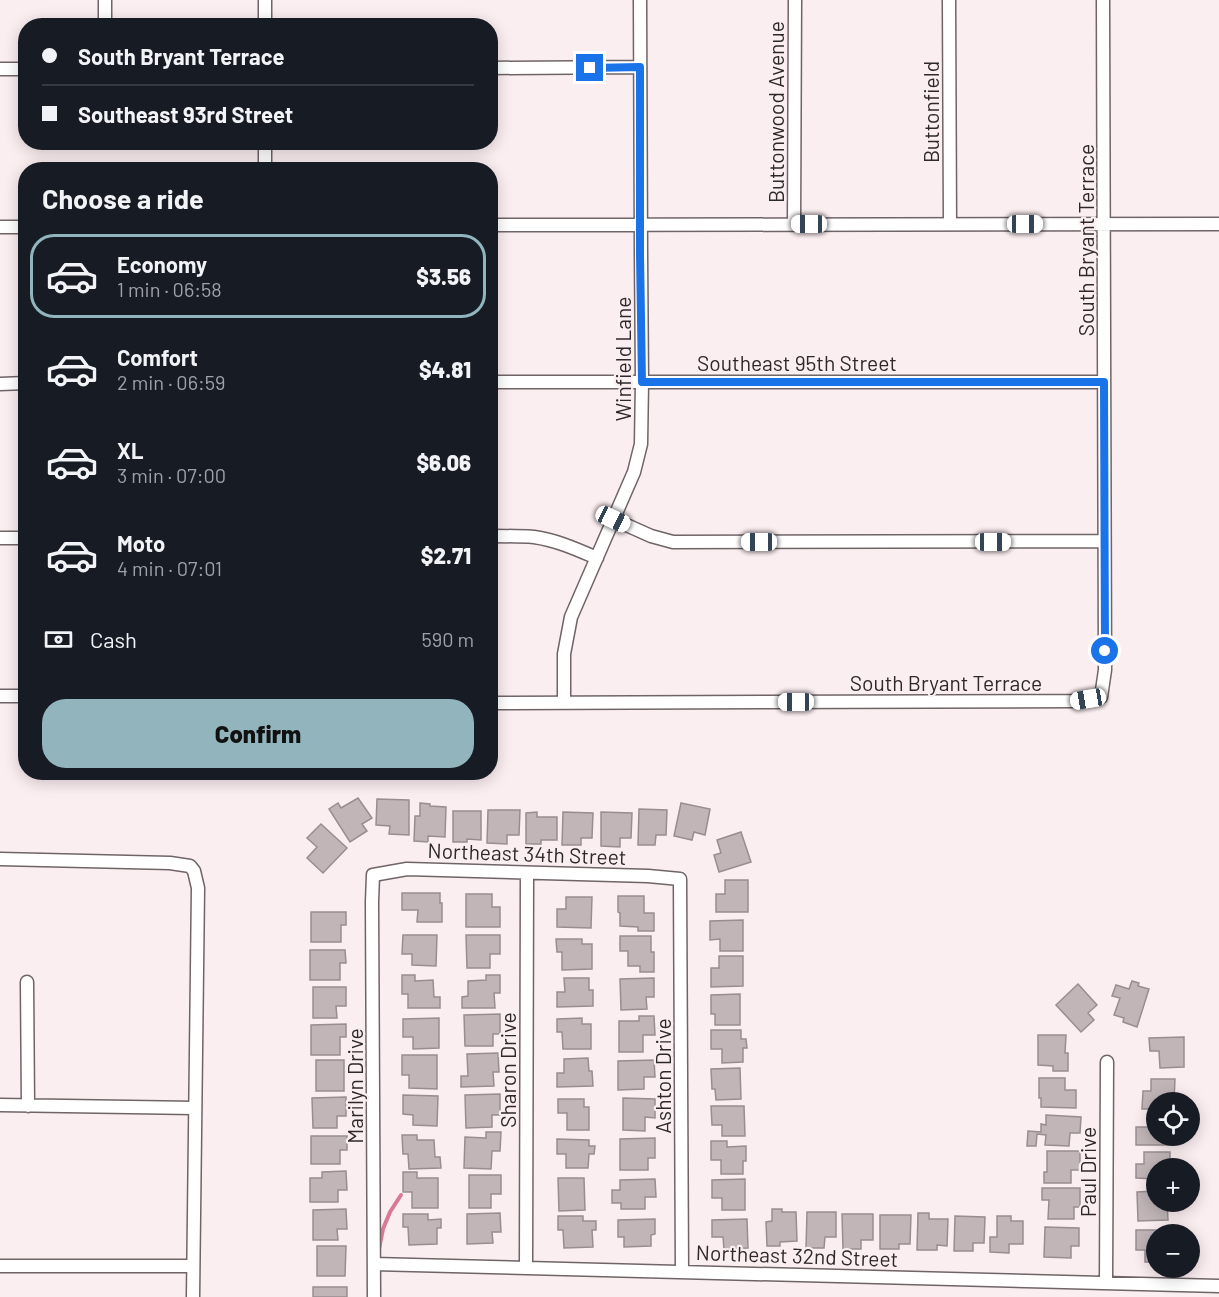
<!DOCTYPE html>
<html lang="en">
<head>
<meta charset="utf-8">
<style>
  body { margin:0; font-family:Barlow,sans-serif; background:#20242c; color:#f1f3f6; height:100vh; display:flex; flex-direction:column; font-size:22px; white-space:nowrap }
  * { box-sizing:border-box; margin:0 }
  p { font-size:20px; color:#9ea1a6 }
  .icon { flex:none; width:33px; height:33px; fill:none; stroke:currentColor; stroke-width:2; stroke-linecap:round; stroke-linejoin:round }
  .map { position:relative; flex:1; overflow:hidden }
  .details { position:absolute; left:18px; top:162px; width:480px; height:618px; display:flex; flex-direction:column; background:#171b24; border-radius:24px; box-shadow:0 3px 15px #0003 }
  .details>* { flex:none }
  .guide { position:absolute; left:18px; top:18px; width:480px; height:132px; border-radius:24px; box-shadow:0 3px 15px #0003; display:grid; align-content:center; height:132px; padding:0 24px; background:#171b24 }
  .controls { position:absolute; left:1146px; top:1092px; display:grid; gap:12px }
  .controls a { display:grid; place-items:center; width:54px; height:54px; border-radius:50%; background:#171b24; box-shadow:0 3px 15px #0003; font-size:30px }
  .end { position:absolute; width:27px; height:27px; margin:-14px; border:8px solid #1a73e8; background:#fff; box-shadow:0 0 0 3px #fff }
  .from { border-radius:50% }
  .car { position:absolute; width:18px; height:36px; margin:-18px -9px; border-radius:8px; box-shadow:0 0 4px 2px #0007; background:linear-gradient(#fff 24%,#345 0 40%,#fff 0 76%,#345 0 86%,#fff 0) }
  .guide b { display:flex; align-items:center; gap:21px; height:57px; font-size:22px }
  .guide b+b { border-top:2px solid #363941 }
  .guide i { width:15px; height:15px; background:#f1f3f6 }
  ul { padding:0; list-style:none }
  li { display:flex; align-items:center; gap:18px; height:84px; margin:0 12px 9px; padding:0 12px; border:3px solid transparent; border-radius:24px }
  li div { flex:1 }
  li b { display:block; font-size:22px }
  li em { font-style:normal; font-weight:800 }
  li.on { border-color:#92b4bc }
  li>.icon { width:54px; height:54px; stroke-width:1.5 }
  h2 { padding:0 24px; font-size:27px; line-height:72px }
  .pay { display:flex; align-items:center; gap:15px; height:66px; padding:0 24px; font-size:22px }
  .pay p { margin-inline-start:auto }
  .cta { display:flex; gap:12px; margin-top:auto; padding:12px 24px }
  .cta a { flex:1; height:69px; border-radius:24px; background:#92b4bc; color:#111; font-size:24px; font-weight:800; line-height:69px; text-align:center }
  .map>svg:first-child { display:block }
</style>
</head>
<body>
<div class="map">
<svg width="1219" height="1297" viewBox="0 0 1219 1297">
  <rect width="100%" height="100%" fill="#fbeef1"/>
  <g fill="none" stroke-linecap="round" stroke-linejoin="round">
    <path stroke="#d87a96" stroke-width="4" d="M379,1249L383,1229L390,1212L401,1195"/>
  </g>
  <path fill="#c1b5b8" stroke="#988d90" stroke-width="1.5" d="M358,798L372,818L362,824L367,831L350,842L329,809L338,803L341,808Z
    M377,799L409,800V835L389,834L390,826L376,825Z
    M420,803L430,804V806L446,807L445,837L428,836V842L414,841L415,816H420Z
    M681,803L710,809L705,835L694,832L692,840L674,836Z
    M639,809L667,810L666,835H656L655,845H638Z
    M488,810H520L519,835H507V844L487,843Z
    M453,811H481V840L467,839V842H453Z
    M537,812V817H557V840H541V844H526V813Z
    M563,812L593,813L592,838H581V845H562Z
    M601,812L632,813L631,838H620V847L601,846Z
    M321,824L347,848L323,873L307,858L317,847L307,838Z
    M741,832L751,862L719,872L714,855L721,853L717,840Z
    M725,880H748V912H716V894H725Z
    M402,893H440V903H442V922H417L418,910H402Z
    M466,894H492V907H500V927H466Z
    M618,896H644V913H654V931H638V927L620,926V913L618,912Z
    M566,897H592L591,928L557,927V909H566Z
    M311,912H346V925H341V942H311Z
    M743,920V951H720V939L710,940V921Z
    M403,935H437L436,966L412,965V954H402Z
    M466,935H500V954H490V968H467Z
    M620,936H651V952H654V972H640V966H628V951H620Z
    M556,939H582V944H592V969L562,970V952H557Z
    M310,950H345L346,963H340V980H310Z
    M719,956H743V986L711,987V968H719Z
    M402,975H415V981L433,980L434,997H440V1008H408V994H402Z
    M486,975H500V993H494L495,1008H462V997L468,996V981L486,980Z
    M564,978H589V990H593V1006L557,1007V992H565Z
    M654,978V997H646L647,1009L621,1010L620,979Z
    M1132,981L1139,983L1138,986L1149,989L1137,1027L1123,1022L1124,1018L1114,1015L1120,998L1112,996L1116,985L1129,989Z
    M1078,984L1097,1005L1088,1013L1094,1020L1081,1032L1056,1005Z
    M313,987H346V1006H336L337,1018H313Z
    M740,994V1025H715V1014H711V995Z
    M500,1014V1034H493V1046H465L464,1015Z
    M639,1016H654L655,1035H643V1052H619V1021H639Z
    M439,1018V1048L413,1049V1037H403V1019Z
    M582,1018V1024H591V1049H563L562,1032H557V1019Z
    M346,1024V1037H340V1055H311V1025Z
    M711,1030H741V1039H746L747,1048H743V1062L722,1063V1049H711Z
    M1038,1035H1066L1065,1053H1068V1071H1053V1066L1038,1065Z
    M1184,1037V1067L1160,1068L1159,1051H1150L1149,1038Z
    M498,1053L499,1072H493L494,1086L461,1087V1076H468L467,1054Z
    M402,1055H437V1089L409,1088V1075H402Z
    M588,1058L589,1071H592L593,1086L557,1087V1073H564V1059Z
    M316,1060H344V1091H316Z
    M654,1060L655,1077H644V1089L618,1090V1061Z
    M740,1068L741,1099L716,1100L715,1089H712L711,1069Z
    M1039,1078H1065V1090H1076V1108L1041,1107V1098H1039Z
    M1151,1079H1175L1174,1102H1156V1109H1142L1143,1091H1151Z
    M500,1094V1115H492V1127L466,1128L465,1095Z
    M403,1095L438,1096L437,1126L413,1125V1115L403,1114Z
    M346,1097V1116H337V1128H313L312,1098Z
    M623,1098L655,1099V1118L645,1117V1131L623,1130Z
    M558,1099H584V1107H589V1130H567V1113H558Z
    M711,1106H744L745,1136H722V1125H712Z
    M1046,1115L1081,1117L1080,1133H1070L1069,1146L1045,1145L1046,1135L1037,1134L1036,1146H1027L1028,1131L1041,1132V1124L1046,1125Z
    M1149,1116H1156V1136H1172V1145H1136V1127H1149Z
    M486,1132H501L500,1151H492L491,1169L464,1168L465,1137L486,1138Z
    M402,1135H417V1140H434L435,1157H440L441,1168L409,1169L408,1154H403Z
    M311,1136H347V1150H340V1164H311Z
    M655,1138V1158H648V1170H620V1139Z
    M557,1139L589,1140V1146H595L594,1154H589L588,1168H566V1154H557Z
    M711,1141H727V1147L746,1146V1161H743V1174H721V1160H711Z
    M1047,1151H1080V1170H1071V1183H1044V1172H1047Z
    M1144,1152H1170V1168H1156V1179L1136,1178V1164H1144Z
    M346,1171L347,1190H338V1202H310V1178H322V1172Z
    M403,1172H417V1178H438V1208H412V1192H403Z
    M469,1175H501V1194H491V1208H469Z
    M558,1178H584L585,1210L559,1211Z
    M655,1179L656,1197H645V1209H621V1203H612V1190H620V1180Z
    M745,1179V1210H722V1198H712V1180Z
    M1042,1188H1080V1207H1074V1219H1048L1049,1200H1042Z
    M1156,1191V1202H1167L1168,1220L1138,1221L1137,1192Z
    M346,1209L347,1229H337L338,1240H313V1210Z
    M772,1209H782V1212H796L797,1241L780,1242V1246H767L766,1222L772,1221Z
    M807,1212H836V1237H825L824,1248H806Z
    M500,1213L501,1232H492L493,1243L467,1244V1214Z
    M918,1213H929V1219H948L947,1246L937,1245V1250H917Z
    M403,1214H428V1220L441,1219V1228H437V1244L409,1245L408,1227H403Z
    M842,1214H873V1240H861V1249H843Z
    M880,1215H911L910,1244H899V1249H880Z
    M558,1216H583V1221H596V1230H592L593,1247L564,1248L563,1230H558Z
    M955,1216L985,1217L984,1243H973V1251H954Z
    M997,1216H1011V1221H1023V1244H1009V1253L990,1252V1237H997Z
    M655,1219V1234L651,1235V1246L624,1247V1237H618V1220Z
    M747,1219L748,1248L724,1249L723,1237H712V1220Z
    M1045,1227L1079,1228V1246H1071V1258L1044,1257Z
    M1136,1230H1169V1234H1156V1262H1145V1250H1136Z
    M317,1246H346L345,1276H317Z
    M313,1287H347V1297H313Z"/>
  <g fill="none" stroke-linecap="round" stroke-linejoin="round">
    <defs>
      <path id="street" d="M105,0V26
        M949,0L950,224
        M265,26V0
        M490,68L640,67
        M0,69H26
        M265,170V142
        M794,224L795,0
        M490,225L1219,224
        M0,227H26
        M490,382H1104
        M0,384L26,383
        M613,519L651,536L673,542L1104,541
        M490,536C505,536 519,536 534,537C556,540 576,549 597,558
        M0,538H26
        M0,696H26
        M490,703L1074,701L1101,697L1105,670L1103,0
        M564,703V654L571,617L634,472L641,444L642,382L641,254L640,0
        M0,859L170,863L190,866L194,871L198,888L193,1297
        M27,982L28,1106
        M0,1105L195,1108
        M374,1264L1219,1286
        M0,1266H193
        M526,1268L527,873
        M1106,1283L1107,1062
        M374,1297L372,902L373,875L407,869L648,876L680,879L682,1272"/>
    </defs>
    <use href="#street" stroke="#6f6466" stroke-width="15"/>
    <use href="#street" stroke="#fff" stroke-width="12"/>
  </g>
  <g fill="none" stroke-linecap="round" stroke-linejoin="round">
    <path stroke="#1a73e8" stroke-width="8" d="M590,68L640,67V254L642,382H1104L1105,651"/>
  </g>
  <g text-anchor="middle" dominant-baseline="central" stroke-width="4.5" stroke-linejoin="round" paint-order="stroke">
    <g font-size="21" fill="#2d292a" stroke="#fbeef1">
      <text transform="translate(775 112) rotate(-90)">Buttonwood Avenue</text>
      <text transform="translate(930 112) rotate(-90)">Buttonfield</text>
      <text transform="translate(1085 240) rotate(-90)">South Bryant Terrace</text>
      <text transform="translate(622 359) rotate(-90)">Winfield Lane</text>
      <text x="797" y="362">Southeast 95th Street</text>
      <text x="946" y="682">South Bryant Terrace</text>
      <text transform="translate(527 853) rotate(2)">Northeast 34th Street</text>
      <text transform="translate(507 1070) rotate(-90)">Sharon Drive</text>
      <text transform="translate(662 1076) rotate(-90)">Ashton Drive</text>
      <text transform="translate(354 1086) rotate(-90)">Marilyn Drive</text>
      <text transform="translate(1087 1172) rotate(-90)">Paul Drive</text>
      <text transform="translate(797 1255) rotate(2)">Northeast 32nd Street</text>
    </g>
  </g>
</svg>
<div class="controls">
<a><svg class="icon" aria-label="locate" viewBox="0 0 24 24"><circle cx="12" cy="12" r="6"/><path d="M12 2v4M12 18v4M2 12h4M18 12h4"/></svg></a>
<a>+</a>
<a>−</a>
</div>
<i class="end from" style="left:1105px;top:651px"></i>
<i class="end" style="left:590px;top:68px"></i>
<i class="car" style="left:809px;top:224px;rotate:270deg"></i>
<i class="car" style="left:1025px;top:224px;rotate:90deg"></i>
<i class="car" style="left:613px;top:519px;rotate:115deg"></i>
<i class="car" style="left:759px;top:542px;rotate:270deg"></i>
<i class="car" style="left:993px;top:542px;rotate:90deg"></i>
<i class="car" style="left:1088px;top:699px;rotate:260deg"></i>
<i class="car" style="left:796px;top:702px;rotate:270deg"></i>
<div class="guide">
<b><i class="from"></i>South Bryant Terrace</b>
<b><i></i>Southeast 93rd Street</b>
</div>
<section class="details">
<h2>Choose a ride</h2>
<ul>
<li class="on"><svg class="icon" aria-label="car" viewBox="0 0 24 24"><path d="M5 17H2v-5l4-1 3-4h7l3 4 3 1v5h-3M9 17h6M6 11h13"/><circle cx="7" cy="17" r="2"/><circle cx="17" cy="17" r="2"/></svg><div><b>Economy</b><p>1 min · 06:58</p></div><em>$3.56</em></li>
<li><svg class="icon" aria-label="car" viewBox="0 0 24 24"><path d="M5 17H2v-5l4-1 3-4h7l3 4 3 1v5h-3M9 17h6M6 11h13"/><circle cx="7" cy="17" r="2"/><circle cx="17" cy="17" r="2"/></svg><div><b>Comfort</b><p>2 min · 06:59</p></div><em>$4.81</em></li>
<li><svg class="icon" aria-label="car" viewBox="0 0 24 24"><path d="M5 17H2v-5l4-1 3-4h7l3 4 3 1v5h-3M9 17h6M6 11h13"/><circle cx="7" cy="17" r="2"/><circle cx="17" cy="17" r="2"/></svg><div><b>XL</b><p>3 min · 07:00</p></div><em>$6.06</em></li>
<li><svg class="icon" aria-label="car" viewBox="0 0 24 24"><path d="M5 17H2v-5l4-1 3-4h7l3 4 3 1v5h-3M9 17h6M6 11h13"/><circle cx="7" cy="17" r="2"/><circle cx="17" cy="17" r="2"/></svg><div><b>Moto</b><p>4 min · 07:01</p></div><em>$2.71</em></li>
</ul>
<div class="pay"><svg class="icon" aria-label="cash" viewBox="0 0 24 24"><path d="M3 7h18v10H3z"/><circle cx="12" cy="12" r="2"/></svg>Cash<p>590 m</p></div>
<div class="cta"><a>Confirm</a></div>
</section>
</div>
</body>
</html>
